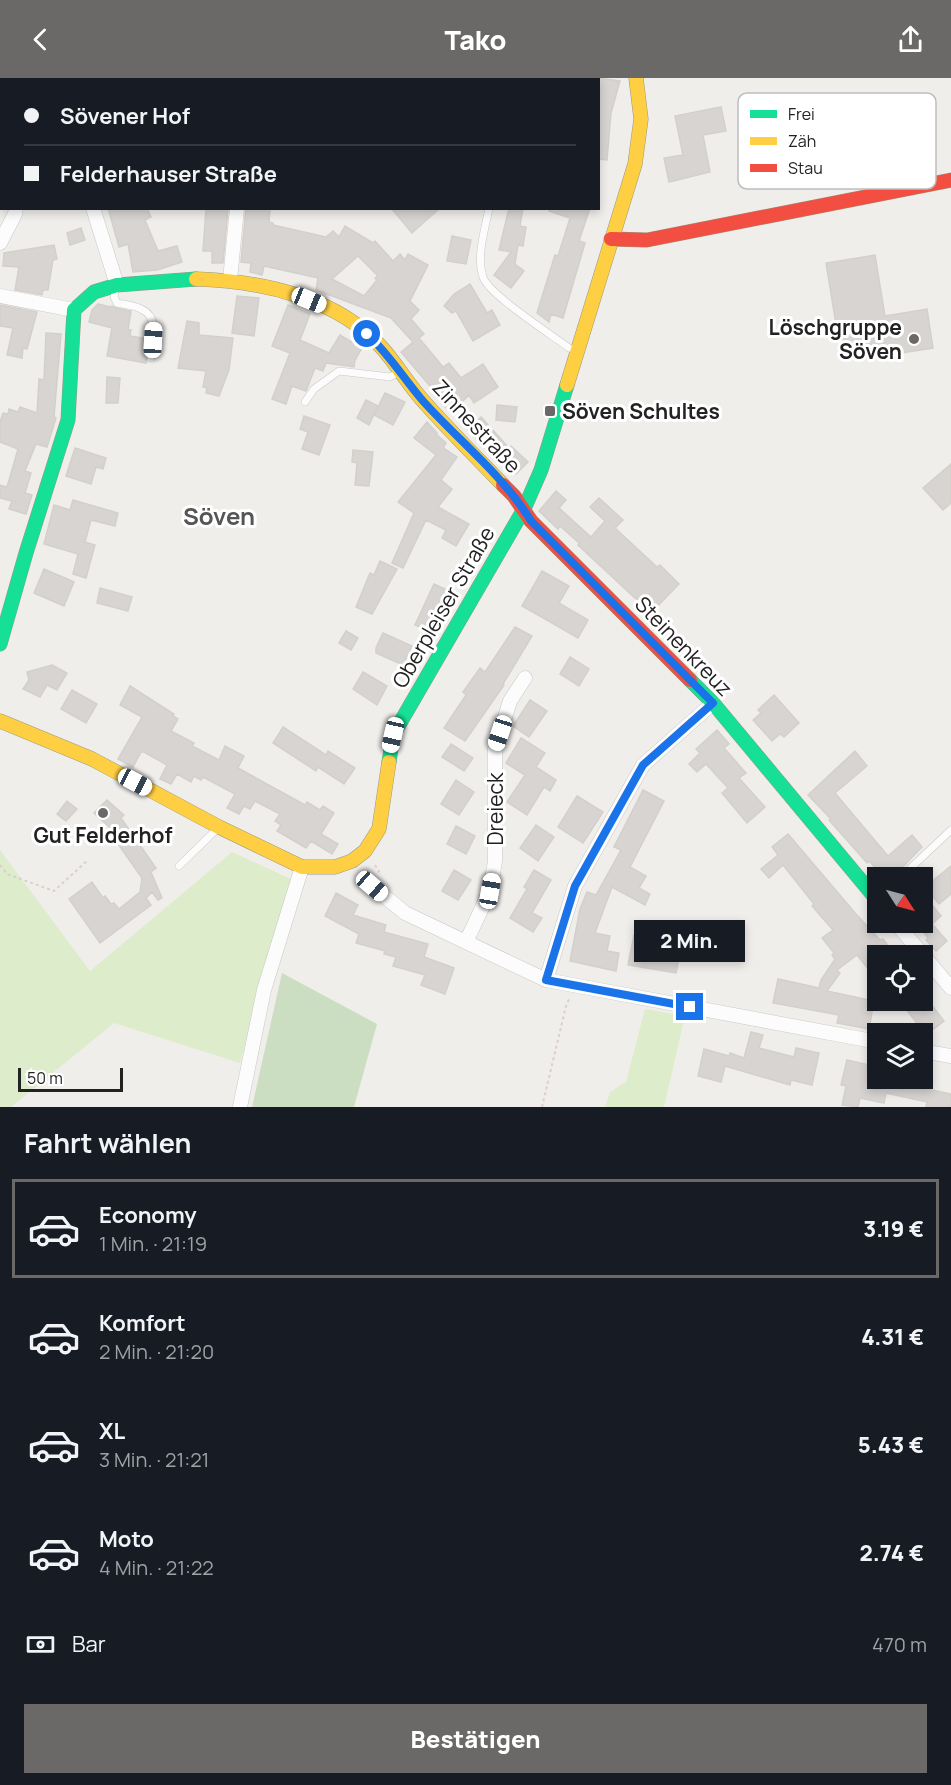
<!DOCTYPE html>
<html lang="de">
<head>
<meta charset="utf-8">
<style>
  body { margin:0; font-family:Manrope,sans-serif; background:#20242c; color:#f1f3f6; height:100vh; display:flex; flex-direction:column; font-size:22px; white-space:nowrap }
  * { box-sizing:border-box; margin:0 }
  p { font-size:20px; color:#9ea1a6 }
  .icon { flex:none; width:33px; height:33px; fill:none; stroke:currentColor; stroke-width:2; stroke-linecap:round; stroke-linejoin:round }
  .map { position:relative; height:1029px; overflow:hidden }
  .drawer { display:flex; flex-direction:column; background:#171b24; flex:1 }
  .drawer>* { flex:none }
  .hud { position:absolute; left:0px; top:0px; width:600px; height:132px; box-shadow:0 3px 9px #0003; display:grid; align-content:center; height:132px; padding:0 24px; background:#171b24 }
  .needle { width:39px; rotate:126deg }
  .buttons { position:absolute; left:867px; top:789px; display:grid; gap:12px }
  .buttons a { display:grid; place-items:center; width:66px; height:66px; border-radius:0px; background:#171b24; box-shadow:0 3px 9px #0003; font-size:30px }
  .scale { position:absolute; left:18px; bottom:15px; width:105px; box-sizing:border-box; padding-left:6px; border:3px solid #222; border-top:0; font-size:16px; line-height:21px; white-space:nowrap; color:#222; -webkit-text-stroke:4px #fff; paint-order:stroke }
  .end { position:absolute; width:27px; height:27px; margin:-14px; border:8px solid #1a73e8; background:#fff; box-shadow:0 0 0 3px #fff }
  .from { border-radius:50% }
  .bubble { position:absolute; height:42px; border-radius:0px; background:#171b24; box-shadow:0 3px 9px #0003; font-size:20px; font-weight:800; line-height:42px; text-align:center }
  .car { position:absolute; width:18px; height:36px; margin:-18px -9px; border-radius:8px; box-shadow:0 0 4px 2px #0007; background:linear-gradient(#fff 24%,#345 0 40%,#fff 0 76%,#345 0 86%,#fff 0) }
  .hud b { display:flex; align-items:center; gap:21px; height:57px; font-size:22px }
  .hud b+b { border-top:2px solid #363941 }
  .hud i { width:15px; height:15px; background:#f1f3f6 }
  ul { padding:0; list-style:none }
  li { display:flex; align-items:center; gap:18px; height:99px; margin:0 12px 9px; padding:0 12px; border:3px solid transparent; border-radius:0px }
  li div { flex:1 }
  li b { display:block; font-size:22px }
  li em { font-style:normal; font-weight:800 }
  li.active { border-color:#6a6968 }
  li>.icon { width:54px; height:54px; stroke-width:1.5 }
  h2 { padding:0 24px; font-size:27px; line-height:72px }
  .pay { display:flex; align-items:center; gap:15px; height:66px; padding:0 24px; font-size:22px }
  .pay p { margin-inline-start:auto }
  .action { display:flex; gap:12px; margin-top:auto; padding:12px 24px }
  .action a { flex:1; height:69px; border-radius:0px; background:#6a6968; color:#fff; font-size:24px; font-weight:800; line-height:69px; text-align:center }
  header { display:flex; justify-content:space-between; align-items:center; height:78px; padding:0 24px; background:#6a6968; color:#fff; font-size:27px; font-weight:800 }
  .map>svg:first-child { display:block }
</style>
</head>
<body>
<header><svg class="icon" aria-label="back" viewBox="0 0 24 24"><path d="M15 5l-7 7 7 7"/></svg>Tako<svg class="icon" aria-label="share" viewBox="0 0 24 24"><path d="M12 15V3M7 8l5-5 5 5M5 13v7h14v-7"/></svg></header>
<div class="map">
<svg width="951" height="1029" viewBox="0 0 951 1029">
  <rect width="100%" height="100%" fill="#f0eeeb"/>
  <path fill="#ddeccb" d="M0,772L90,893L232,774L291,801L240,985L114,945L11,1029H0Z
    M645,931L685,938L664,1029H605L610,1014L626,1004Z"/>
  <path fill="#cbdec1" d="M282,895L377,946L354,1029H252Z"/>
  <path fill="#d7d4d2" stroke="#d3d0cc" stroke-width="1.5" fill-rule="evenodd" d="M598,0L620,3L611,35L607,82L598,81Z
    M721,29L726,53L703,57L710,94L669,104L664,80L683,77L675,38Z
    M108,130H147L151,139L145,142L158,173L177,168L182,184L157,192L133,194L128,166L119,169Z
    M206,130H228L223,185H212V173H203Z
    M246,130H270L269,144L273,145V147L326,159L333,153L339,159L345,148L373,165L375,163L393,183L400,176L405,182L408,176L428,187L410,223L419,232L411,241L424,256L419,260L443,289L449,285L461,300L483,286L498,309L474,325L469,317L451,335L433,316L435,314L401,274L413,264L391,240L316,212L318,200L264,188L262,197L250,194L251,185L241,184ZM358,178L378,198L375,200L377,202L364,218L332,201Z
    M391,130H440L412,155Z
    M509,130H523L520,148L526,149L523,168L518,167L515,186L524,193L511,210L494,197L511,174L499,172Z
    M550,130H590L579,163L585,165L563,240L551,236L549,244L537,235L555,177L558,178L570,140L549,133Z
    M81,150L85,162L70,167L67,155Z
    M452,158L471,162L466,186L447,183Z
    M54,167L57,181L53,182L48,212H43L42,217L15,212L19,189L3,188L4,175Z
    M875,177L885,238L927,231L933,270L856,282L854,272L845,273L841,246H836L826,185Z
    M470,206L487,235L492,232L500,247L473,263L456,233L452,235L444,228L454,216Z
    M237,218L259,220L254,258L232,255Z
    M98,226L110,229L112,228L116,230L131,233L128,252H131L130,258L148,261L146,285L107,278L112,250L89,244L92,232Z
    M0,227L37,234L27,271L23,270L22,280L7,277L13,250L0,248Z
    M288,227L310,236L300,262L329,275L340,257L362,270L355,282L354,289L326,285L323,293L315,290L306,313L292,308L286,326L272,321L290,275L272,268Z
    M187,243L199,245V257L233,260L229,292L219,318L206,315L207,310L203,309L206,293L178,290Z
    M46,255L61,256L54,339L56,340L47,369L36,366L25,393L31,395L25,415L32,417L26,436L9,431L12,423L0,420V407L7,409L18,371L0,364V344L3,335L8,336L9,331L18,334L20,329L37,335L39,301L44,302Z
    M107,299L120,300L118,325H106Z
    M385,315L405,324L393,347L374,337Z
    M366,322L378,328L369,347L357,340Z
    M497,327L517,329L515,344L496,342Z
    M304,338L330,347L319,377L302,371L308,354L300,351Z
    M481,339L509,370L511,368L528,384L516,396L488,367L485,370L468,352Z
    M427,344L437,355L436,356L446,365L443,370L457,379L441,402L452,411L438,429L469,446L456,468L442,460L446,452L426,442L403,490L392,485L414,435L398,424L436,377L414,360Z
    M75,370L106,380L103,391L96,389L91,406L66,398Z
    M353,372L373,374L369,408L355,407L357,385L352,384Z
    M951,386V425L943,432L923,410Z
    M556,413L566,422L559,430L591,459L605,443L590,429L599,420L623,442L615,450L657,489L660,487L679,506L651,535L578,467L579,465L560,448L558,451L539,433Z
    M73,422L118,435L115,448L91,442L85,464L95,467L86,500L73,496L78,476L44,466L54,427L70,432Z
    M380,483L397,491L372,536L356,529L370,495L374,497Z
    M44,491L74,504L64,528L34,515Z
    M542,493L569,508L559,525L588,542L578,560L522,528Z
    M434,506L456,516L437,557L415,547Z
    M100,510L132,519L128,533L97,525Z
    M515,549L532,558L503,606L504,607L465,663L444,650L466,617L463,614L480,590L485,594Z
    M346,553L358,560L351,572L339,565Z
    M383,555L412,568L403,587L376,575V570Z
    M570,579L589,591L579,608L560,596Z
    M52,587L67,595L57,612L47,607L40,619L23,611L29,602L27,594Z
    M363,594L387,608L377,627L353,611Z
    M130,608L174,636L173,638L178,641L171,653L194,665L192,668L219,682L225,668L244,678L238,690L305,727L307,724L320,732L323,728L334,735L321,756L338,766L332,776L311,763L306,770L277,753L281,747L275,743L280,736L255,723L250,731L244,728L239,736L227,730L235,716L203,699L201,702L194,698L191,704L177,696L171,706L160,701L167,687L144,674H141L133,689L118,681L142,639L120,627Z
    M72,612L97,626L86,645L61,631Z
    M774,617L799,645L784,659L780,656L772,663L753,642L761,635L758,632Z
    M530,622L547,633L529,659L513,648Z
    M283,649L326,677L328,673L355,690L344,706L318,689L316,693L273,665Z
    M717,652L729,666L724,670L746,695L739,700L765,729L747,745L722,715L728,710L706,686L697,694L689,686L700,675L696,671Z
    M521,660L545,675L536,689L556,702L550,713L544,709L527,737L507,724L525,697L506,685Z
    M451,666L473,680L464,693L442,679Z
    M855,673L867,688L835,715L888,778L912,757L922,769L892,800H885L869,783L867,785L829,742L831,741L808,717Z
    M456,702L474,714L459,737L441,726Z
    M643,712L664,723L630,789L646,798L639,810L650,816L645,827L612,809L595,855L610,858L607,873L619,875L616,893L570,883L580,831L587,814L596,817L621,772L614,769Z
    M577,718L603,734L583,765L558,749Z
    M107,722L124,737L121,740L156,790L151,794L162,820L158,822L152,814L146,820L151,827L100,865L69,821L92,804L103,820L105,818L111,826L114,825L119,831L140,814L142,800L113,759L117,756L94,735Z
    M67,723L77,731L66,743L57,736Z
    M536,747L554,759L538,783L520,770Z
    M456,748L475,758L466,776L447,766Z
    M788,756L856,836L880,862L883,861L896,878H878V903L857,877L837,892L840,895L827,913L874,923L869,951L837,945L839,937L773,925L778,901L819,910L821,902L835,881L832,877L834,875L822,860L833,852L812,828L814,826L783,787L769,800L761,791L778,777L772,769Z
    M951,788V816L939,826L925,809Z
    M454,792L471,802L458,822L442,813Z
    M534,792L551,802L532,835L542,840L533,854L510,840L527,811L524,809Z
    M336,815L358,827L353,837L386,847L384,854L428,866L424,879L454,890L445,916L421,907L425,897L393,888L396,879L384,876L385,873L356,865L359,856L325,838Z
    M928,822L941,838L932,846L947,863L936,873L926,862L928,860L916,844H922V827Z
    M634,857L687,867L685,881L679,880L676,895L628,887Z
    M899,922H928L944,943L926,957Z
    M751,954L763,957L759,970L794,979L796,970L819,975L812,1007L791,1002L790,1007L725,988L721,1004L698,998L704,971L729,978L730,975L744,980Z
    M847,982L878,989V1000H920L918,1009L951,1016V1029H926L927,1024L886,1015L884,1025L860,1020L858,1029L842,1027L846,1008L841,1007Z"/>
  <g fill="none" stroke-linecap="round" stroke-linejoin="round">
    <defs>
      <path id="lane" d="M247,0L248,2
        M489,130C485,152 476,178 483,199C488,216 552,257 569,270L575,272
        M115,212L114,219L117,225C125,227 134,227 141,231C160,239 153,264 151,280
        M305,324L314,311L339,293L390,299L397,295
        M179,788L217,751
        M900,800L951,752"/>
      <path id="street" d="M41,0V2
        M212,2L216,0
        M384,2V0
        M1,67L2,69
        M93,130L117,207
        M0,165L15,136L16,130
        M230,202L237,130
        M0,218L74,232
        M372,808L405,835L546,902L878,964
        M895,844L951,910
        M466,864L490,813L495,783V671L510,623L525,600
        M546,902L575,808L643,687L713,625
        M922,973L951,978
        M240,1029L264,912L302,789"/>
      <path id="fast" d="M0,566L26,475L68,342L74,232L94,214L117,207L196,201
        M690,602L713,625L878,823
        M389,684L393,657L524,431L541,392L567,307"/>
      <path id="slow" d="M196,201C261,203 338,219 383,271C398,288 409,308 425,325C450,353 477,380 503,407
        M567,307L635,86L641,41L636,0
        M0,643L92,681L219,749L302,789H335L352,783L365,773L379,751L389,684"/>
      <path id="jam" d="M611,161L647,162L951,102
        M503,407L514,418L531,443L690,602"/>
    </defs>
    <use href="#lane" stroke="#c9c8c7" stroke-width="8"/>
    <use href="#street" stroke="#c9c8c7" stroke-width="15"/>
    <use href="#fast" stroke="#999a82" stroke-width="15"/>
    <use href="#slow" stroke="#999a82" stroke-width="15"/>
    <use href="#jam" stroke="#999a82" stroke-width="15"/>
    <path stroke="#dccecd" stroke-width="2" stroke-dasharray="3 3" stroke-linecap="butt" d="M0,787L7,796L54,813L88,782
      M375,787L379,793L377,797
      M542,1029L566,928L570,919"/>
    <use href="#lane" stroke="#fdfcfc" stroke-width="7"/>
    <use href="#street" stroke="#fdfcfc" stroke-width="14"/>
    <use href="#fast" stroke="#16e098" stroke-width="14"/>
    <use href="#slow" stroke="#ffcf43" stroke-width="14"/>
    <use href="#jam" stroke="#f24e42" stroke-width="14"/>
  </g>
  <g fill="none" stroke-linecap="round" stroke-linejoin="round">
    <path stroke="#1a73e8" stroke-width="8" d="M367,256C389,276 404,301 423,323C459,363 503,397 531,443L713,625L643,687L575,808L546,902L690,929"/>
  </g>
  <g fill="#6a6968" stroke="#fff" stroke-width="2">
    <circle cx="914" cy="261" r="6"/>
    <rect x="544" y="327" width="12" height="12" rx="3"/>
    <circle cx="103" cy="735" r="6"/>
  </g>
  <g text-anchor="middle" dominant-baseline="central" stroke-width="6" stroke-linejoin="round" paint-order="stroke">
    <g font-size="21" font-weight="bold" fill="#222" stroke="#fff" text-anchor="end">
      <text x="902" y="249">Löschgruppe<tspan x="902" dy="24">Söven</tspan></text>
      <text x="562" y="333" text-anchor="start">Söven Schultes</text>
      <text x="103" y="757" text-anchor="middle">Gut Felderhof</text>
    </g>
    <g font-size="21" fill="#222" stroke="#fff">
      <text transform="translate(477 348) rotate(47)">Zinnestraße</text>
      <text transform="translate(443 529) rotate(-60)">Oberpleiser Straße</text>
      <text transform="translate(684 568) rotate(46)">Steinenkreuz</text>
      <text transform="translate(495 731) rotate(-90)">Dreieck</text>
    </g>
    <g font-size="24" font-weight="bold" fill="#555" stroke="#fff">
      <text x="219" y="437">Söven</text>
    </g>
  </g>
  <rect x="738" y="15" width="198" height="96" rx="9" fill="#fff" stroke="#bdbdbd" stroke-width="1.5"/>
  <rect x="750" y="32" width="27" height="8" fill="#16e098"/>
  <rect x="750" y="59" width="27" height="8" fill="#ffcf43"/>
  <rect x="750" y="86" width="27" height="8" fill="#f24e42"/>
  <g font-size="16" fill="#222">
    <text x="788" y="42">Frei</text>
    <text x="788" y="69">Zäh</text>
    <text x="788" y="96">Stau</text>
  </g>
</svg>
<div class="buttons">
<a><svg class="needle" viewBox="-14 -14 28 28"><path d="M0-13l5 13h-10z" fill="#e53935"/><path d="M0 13l5-13h-10z" fill="#9ea1a6"/></svg></a>
<a><svg class="icon" aria-label="locate" viewBox="0 0 24 24"><circle cx="12" cy="12" r="6"/><path d="M12 2v4M12 18v4M2 12h4M18 12h4"/></svg></a>
<a><svg class="icon" aria-label="layers" viewBox="0 0 24 24"><path d="M12 4l9 5-9 5-9-5zM3 14l9 5 9-5"/></svg></a>
</div>
<div class="scale">50 m</div>
<i class="end from" style="left:367px;top:256px"></i>
<i class="end" style="left:690px;top:929px"></i>
<div class="bubble" style="left:634px;top:842px;width:111px">2 Min.</div>
<i class="car" style="left:309px;top:222px;rotate:112deg"></i>
<i class="car" style="left:153px;top:262px;rotate:3deg"></i>
<i class="car" style="left:500px;top:655px;rotate:198deg"></i>
<i class="car" style="left:393px;top:657px;rotate:193deg"></i>
<i class="car" style="left:135px;top:704px;rotate:118deg"></i>
<i class="car" style="left:372px;top:808px;rotate:131deg"></i>
<i class="car" style="left:490px;top:813px;rotate:10deg"></i>
<div class="hud">
<b><i class="from"></i>Sövener Hof</b>
<b><i></i>Felderhauser Straße</b>
</div>
</div>
<section class="drawer">
<h2>Fahrt wählen</h2>
<ul>
<li class="active"><svg class="icon" aria-label="car" viewBox="0 0 24 24"><path d="M5 17H2v-5l4-1 3-4h7l3 4 3 1v5h-3M9 17h6M6 11h13"/><circle cx="7" cy="17" r="2"/><circle cx="17" cy="17" r="2"/></svg><div><b>Economy</b><p>1 Min. · 21:19</p></div><em>3.19 €</em></li>
<li><svg class="icon" aria-label="car" viewBox="0 0 24 24"><path d="M5 17H2v-5l4-1 3-4h7l3 4 3 1v5h-3M9 17h6M6 11h13"/><circle cx="7" cy="17" r="2"/><circle cx="17" cy="17" r="2"/></svg><div><b>Komfort</b><p>2 Min. · 21:20</p></div><em>4.31 €</em></li>
<li><svg class="icon" aria-label="car" viewBox="0 0 24 24"><path d="M5 17H2v-5l4-1 3-4h7l3 4 3 1v5h-3M9 17h6M6 11h13"/><circle cx="7" cy="17" r="2"/><circle cx="17" cy="17" r="2"/></svg><div><b>XL</b><p>3 Min. · 21:21</p></div><em>5.43 €</em></li>
<li><svg class="icon" aria-label="car" viewBox="0 0 24 24"><path d="M5 17H2v-5l4-1 3-4h7l3 4 3 1v5h-3M9 17h6M6 11h13"/><circle cx="7" cy="17" r="2"/><circle cx="17" cy="17" r="2"/></svg><div><b>Moto</b><p>4 Min. · 21:22</p></div><em>2.74 €</em></li>
</ul>
<div class="pay"><svg class="icon" aria-label="cash" viewBox="0 0 24 24"><path d="M3 7h18v10H3z"/><circle cx="12" cy="12" r="2"/></svg>Bar<p>470 m</p></div>
<div class="action"><a>Bestätigen</a></div>
</section>
</body>
</html>
